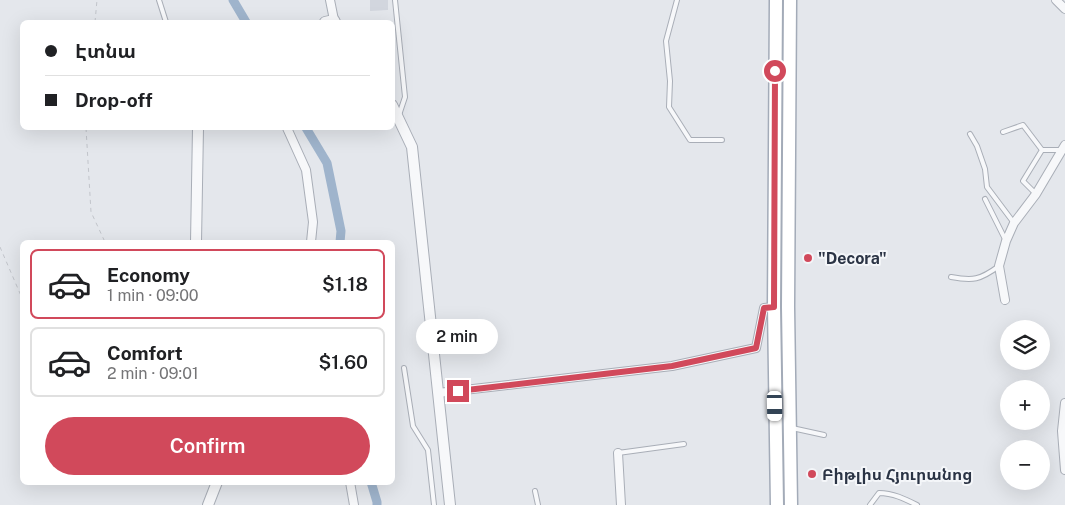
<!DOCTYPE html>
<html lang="en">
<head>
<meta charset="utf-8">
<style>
  body { margin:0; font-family:"Public Sans","Noto Sans Armenian",sans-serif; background:#f2f2f2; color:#202124; height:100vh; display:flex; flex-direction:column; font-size:19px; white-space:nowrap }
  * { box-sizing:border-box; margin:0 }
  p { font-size:16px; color:#757577 }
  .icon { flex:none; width:28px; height:28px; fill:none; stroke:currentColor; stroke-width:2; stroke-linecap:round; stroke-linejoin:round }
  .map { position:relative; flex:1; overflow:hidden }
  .drawer { position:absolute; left:20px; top:240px; width:375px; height:245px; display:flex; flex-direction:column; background:#fff; border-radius:8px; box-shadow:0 5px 20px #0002 }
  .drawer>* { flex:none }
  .guide { position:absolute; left:20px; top:20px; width:375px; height:110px; border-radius:8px; box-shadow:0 5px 20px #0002; display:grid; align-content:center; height:110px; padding:0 25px; background:#fff }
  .tools { position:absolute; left:1000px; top:320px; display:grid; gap:10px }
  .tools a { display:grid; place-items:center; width:50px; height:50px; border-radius:50%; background:#fff; box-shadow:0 5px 20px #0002; font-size:25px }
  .end { position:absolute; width:22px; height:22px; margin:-11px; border:6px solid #d1495b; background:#fff; box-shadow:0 0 0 2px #fff }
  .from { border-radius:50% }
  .bubble { position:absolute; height:35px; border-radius:18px; background:#fff; box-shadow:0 5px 20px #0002; font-size:16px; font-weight:600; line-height:35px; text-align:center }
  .car { position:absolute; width:15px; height:30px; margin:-15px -8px; border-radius:6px; box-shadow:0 0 4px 1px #0007; background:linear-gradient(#fff 24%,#345 0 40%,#fff 0 76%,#345 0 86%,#fff 0) }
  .guide b { display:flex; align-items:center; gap:18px; height:48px; font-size:19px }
  .guide b+b { border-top:1px solid #e0e0e0 }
  .guide i { width:12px; height:12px; background:#202124 }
  ul { padding:9px 0 0; list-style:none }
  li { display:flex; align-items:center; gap:15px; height:70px; margin:0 10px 8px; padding:0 15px; border:2px solid #e0e0e0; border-radius:8px }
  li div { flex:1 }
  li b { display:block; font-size:19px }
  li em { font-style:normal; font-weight:600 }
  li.active { border-color:#d1495b }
  li>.icon { width:45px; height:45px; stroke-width:1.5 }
  .action { display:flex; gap:10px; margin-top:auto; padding:10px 25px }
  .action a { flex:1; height:58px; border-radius:30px; background:#d1495b; color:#fff; font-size:20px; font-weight:600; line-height:58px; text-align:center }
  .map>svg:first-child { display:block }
</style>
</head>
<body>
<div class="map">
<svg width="1065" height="505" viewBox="0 0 1065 505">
  <rect width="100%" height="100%" fill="#e4e7ec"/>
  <path fill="#d2d6de" d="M370,0H388V10L370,11Z"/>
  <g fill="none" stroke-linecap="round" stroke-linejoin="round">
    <path stroke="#9fb4cc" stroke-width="9" d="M233,0L246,22
      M306,128L327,163L341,231L340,242
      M371,482L377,502V505"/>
    <defs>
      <path id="service" d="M159,0L166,22
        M395,0L405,97L399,115
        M677,0L666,41L670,81L669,107L690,140H722
        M1003,132L1023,125L1042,150H1062
        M970,134L977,146L985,169L987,187L1014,223
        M1036,194L1023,181L1042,150
        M985,199L1005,239
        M951,277C973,281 980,280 999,266
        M404,368L413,426L428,450L434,505
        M792,428L824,435
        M618,453L684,444
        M535,491L538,505
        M870,505L879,493C893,493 905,499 917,505"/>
      <path id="minor" d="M330,0L334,20
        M1056,0L1065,9
        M287,128L306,170L313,222L311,242
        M1005,300L999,266L1006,241L1014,223L1036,194L1065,145
        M438,393L672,366L756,348L764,308L774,307
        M1065,403L1062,431L1065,470
        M618,453L621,505
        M350,482L354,505"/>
      <path id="tertiary" d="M325,22L334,20L335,22
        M392,105L412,147L450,505
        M196,242L198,128
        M208,505L217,482"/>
      <path id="primary" d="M776,0L774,307L777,505
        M790,0L788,307L791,505"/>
    </defs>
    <use href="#service" stroke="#a9aeb7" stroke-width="6"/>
    <use href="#minor" stroke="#a9aeb7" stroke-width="10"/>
    <use href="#tertiary" stroke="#a9aeb7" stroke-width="12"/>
    <use href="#primary" stroke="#a3abb8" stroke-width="15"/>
    <path stroke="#c2c5cb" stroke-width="1" stroke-dasharray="4 4" stroke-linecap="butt" d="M95,22L97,0
      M86,128L91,212L105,242
      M0,247L22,298"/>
    <use href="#service" stroke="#f7f8fa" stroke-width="4"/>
    <use href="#minor" stroke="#f7f8fa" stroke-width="8"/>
    <use href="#tertiary" stroke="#f7f8fa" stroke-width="10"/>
    <use href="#primary" stroke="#fff" stroke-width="12"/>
  </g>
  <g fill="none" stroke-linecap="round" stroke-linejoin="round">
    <path stroke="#d1495b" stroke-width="6" d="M458,391L672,366L756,348L764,308L774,307L775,71"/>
  </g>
  <g fill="#d1495b" stroke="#f4f6f9" stroke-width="2">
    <circle cx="808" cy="258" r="5"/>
    <circle cx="812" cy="474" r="5"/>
  </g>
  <g text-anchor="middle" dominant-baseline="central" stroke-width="4" stroke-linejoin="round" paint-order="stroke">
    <g font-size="16" font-weight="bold" fill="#2b3445" stroke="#f4f6f9" text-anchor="start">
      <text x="818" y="258">"Decora"</text>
      <text x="822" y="474">Բիթլիս Հյուրանոց</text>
    </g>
  </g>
</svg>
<div class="tools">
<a><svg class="icon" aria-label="layers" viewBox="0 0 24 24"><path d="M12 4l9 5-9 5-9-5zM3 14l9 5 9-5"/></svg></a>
<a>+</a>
<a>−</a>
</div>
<i class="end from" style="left:775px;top:71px"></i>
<i class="end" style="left:458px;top:391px"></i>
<div class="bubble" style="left:416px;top:319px;width:82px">2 min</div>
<i class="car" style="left:775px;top:406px;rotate:179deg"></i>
<div class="guide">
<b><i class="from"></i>Էտնա</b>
<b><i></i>Drop-off</b>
</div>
<section class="drawer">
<ul>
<li class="active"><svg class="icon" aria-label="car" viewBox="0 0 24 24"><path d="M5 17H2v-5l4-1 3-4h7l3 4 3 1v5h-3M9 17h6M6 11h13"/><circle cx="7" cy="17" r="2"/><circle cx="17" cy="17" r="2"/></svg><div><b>Economy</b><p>1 min · 09:00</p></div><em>$1.18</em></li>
<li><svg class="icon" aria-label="car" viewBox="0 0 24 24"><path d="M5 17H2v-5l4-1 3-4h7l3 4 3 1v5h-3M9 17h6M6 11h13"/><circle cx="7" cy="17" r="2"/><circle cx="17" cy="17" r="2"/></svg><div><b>Comfort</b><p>2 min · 09:01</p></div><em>$1.60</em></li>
</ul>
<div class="action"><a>Confirm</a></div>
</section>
</div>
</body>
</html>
